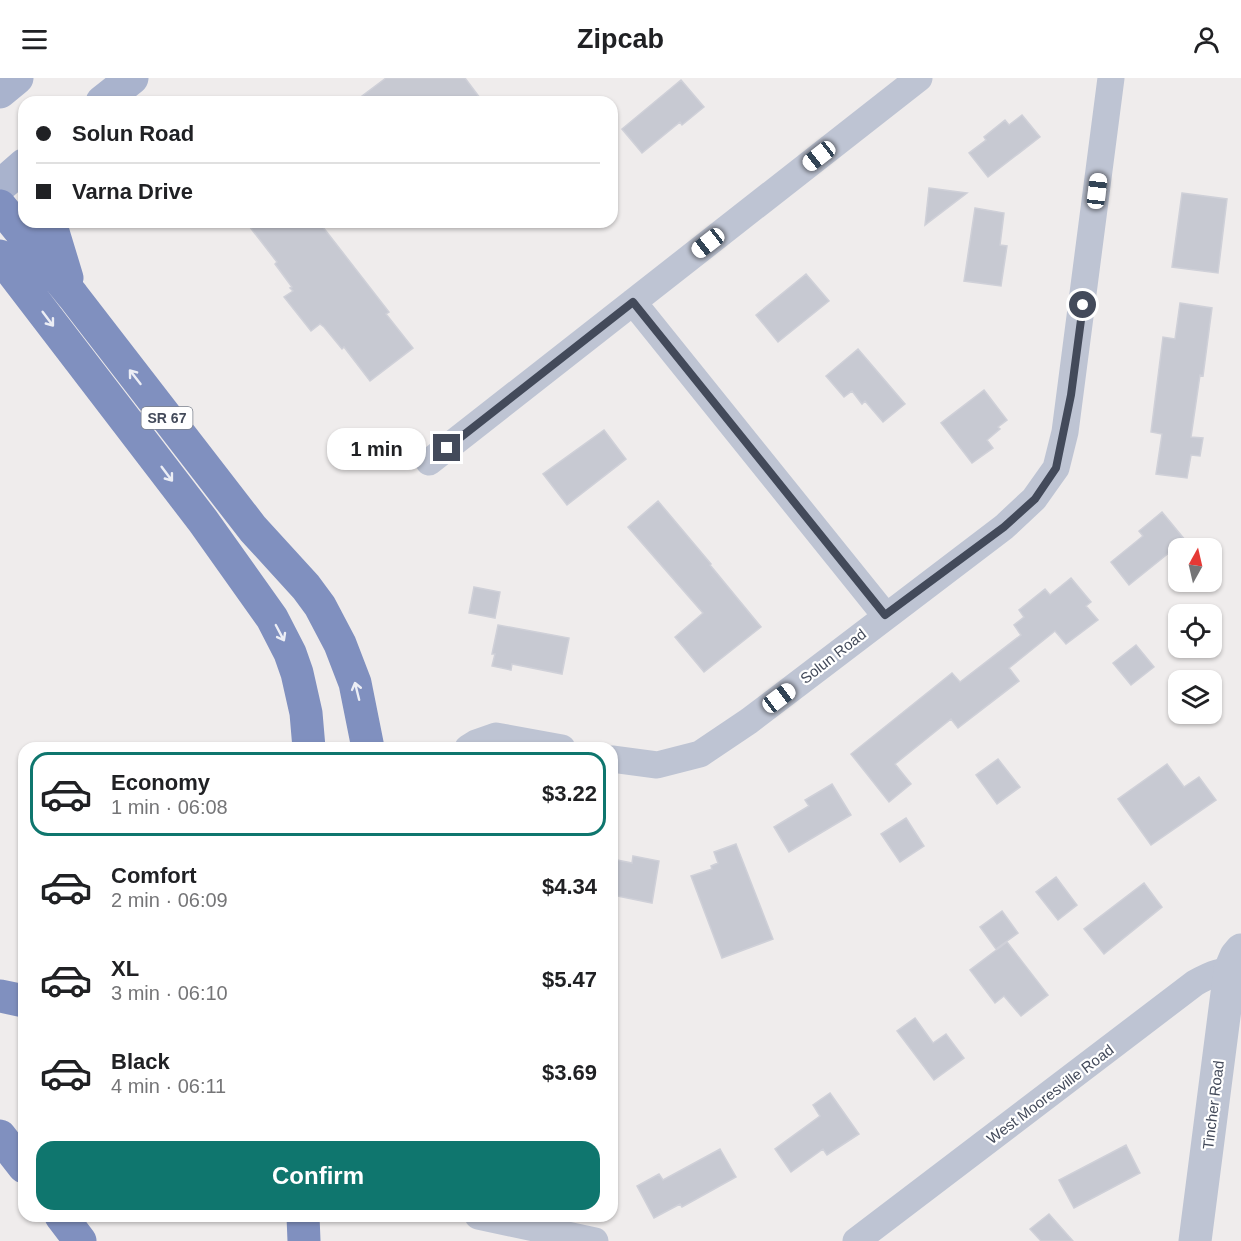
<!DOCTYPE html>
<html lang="en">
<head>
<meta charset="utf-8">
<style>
  body { margin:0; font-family:Helvetica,sans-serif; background:#f6f6f6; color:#202124; height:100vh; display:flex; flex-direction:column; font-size:22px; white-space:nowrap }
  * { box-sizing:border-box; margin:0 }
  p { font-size:20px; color:#757577 }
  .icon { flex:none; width:33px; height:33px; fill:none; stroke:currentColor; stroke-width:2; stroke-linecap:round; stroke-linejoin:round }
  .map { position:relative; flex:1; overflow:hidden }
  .side { position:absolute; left:18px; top:664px; width:600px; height:480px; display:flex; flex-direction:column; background:#fff; border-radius:18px; box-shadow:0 2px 4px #0004 }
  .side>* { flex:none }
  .hud { position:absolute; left:18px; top:18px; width:600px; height:132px; border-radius:18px; box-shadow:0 2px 4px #0004; display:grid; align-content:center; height:132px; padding:0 18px; background:#fff }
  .needle { width:39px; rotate:8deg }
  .buttons { position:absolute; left:1168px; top:460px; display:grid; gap:12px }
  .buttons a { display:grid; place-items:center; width:54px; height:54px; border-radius:12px; background:#fff; box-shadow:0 2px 4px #0004; font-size:30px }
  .end { position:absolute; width:27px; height:27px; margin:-14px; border:8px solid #434a5a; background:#fff; box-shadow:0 0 0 3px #fff }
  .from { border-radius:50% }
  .bubble { position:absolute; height:42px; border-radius:18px; background:#fff; box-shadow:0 2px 4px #0004; font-size:20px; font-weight:700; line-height:42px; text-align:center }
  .car { position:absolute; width:18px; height:36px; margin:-18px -9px; border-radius:8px; box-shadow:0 0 4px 2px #0007; background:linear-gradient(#fff 24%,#345 0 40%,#fff 0 76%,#345 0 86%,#fff 0) }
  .hud b { display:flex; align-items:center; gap:21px; height:57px; font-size:22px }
  .hud b+b { border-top:2px solid #e0e0e0 }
  .hud i { width:15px; height:15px; background:#202124 }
  ul { padding:10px 0 0; list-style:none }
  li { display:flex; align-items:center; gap:18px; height:84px; margin:0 12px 9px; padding:0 6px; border:3px solid transparent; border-radius:18px }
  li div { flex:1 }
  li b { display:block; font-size:22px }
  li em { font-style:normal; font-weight:700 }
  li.on { border-color:#0f766e }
  li>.icon { width:54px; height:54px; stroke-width:1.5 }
  .button { display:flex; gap:12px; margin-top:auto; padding:12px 18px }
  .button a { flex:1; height:69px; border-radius:18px; background:#0f766e; color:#fff; font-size:24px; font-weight:700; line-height:69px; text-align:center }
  header { display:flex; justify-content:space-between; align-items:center; height:78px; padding:0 18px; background:#fff; font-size:27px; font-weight:700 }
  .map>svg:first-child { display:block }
</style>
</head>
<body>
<header><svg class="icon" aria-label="menu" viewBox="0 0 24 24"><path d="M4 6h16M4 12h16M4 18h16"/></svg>Zipcab<svg class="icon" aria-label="person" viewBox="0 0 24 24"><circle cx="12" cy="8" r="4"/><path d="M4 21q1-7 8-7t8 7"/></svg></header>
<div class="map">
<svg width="1241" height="1163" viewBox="0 0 1241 1163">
  <rect width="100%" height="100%" fill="#efecec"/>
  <path fill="#c7c9d2" stroke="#cfd0d8" stroke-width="1.5" d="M386,0H465L483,24H354Z
    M681,2L704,29L682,47L680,44L642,75L622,51Z
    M1022,37L1040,59L988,99L969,75L986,62L984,59L1005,42L1009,47Z
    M929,110L967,115L925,147Z
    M1182,115L1227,121L1218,195L1172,189Z
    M975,130L1004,135L1000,167L1007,168L1001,208L964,203Z
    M246,144H319L389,234L386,236L413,270L370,303L344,269L342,271L324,249L320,246L311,253L284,219L293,213L290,210L292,209L275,186L277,184Z
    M806,196L829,223L778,264L756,237Z
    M1180,225L1212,230L1203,298L1200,297L1191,359L1203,360L1200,378L1191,377L1187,400L1156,396L1162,356L1151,354L1163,259L1175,261Z
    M858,271L905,326L883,344L865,323L862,326L852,313L844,319L826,298Z
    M984,312L1007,342L998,349L1000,351L987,362L993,370L972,385L941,345Z
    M604,352L626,381L567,427L543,396Z
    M658,423L711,486L710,487L761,549L704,594L675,559L703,535L628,449Z
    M1162,434L1185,462L1129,507L1111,484L1143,458L1139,453Z
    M1071,500L1091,524L1086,528L1098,542L1066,566L1055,553L1009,590L1019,603L958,650L951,641L895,686L911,706L889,724L851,676L952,595L960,604L1021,557L1014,547L1024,539L1019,532L1045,511L1050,517Z
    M474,509L500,514L495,540L469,535Z
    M498,547L569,560L562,596L512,586L511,592L492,588L495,576H492Z
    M1136,567L1154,589L1131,607L1113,585Z
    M998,681L1020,709L997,726L976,697Z
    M1167,686L1184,709L1199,699L1216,722L1151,767L1118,721Z
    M832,706L851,737L789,774L774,749L809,728L805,722Z
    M906,740L924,768L900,784L881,756Z
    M736,766L773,861L722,880L691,798L712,791L711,788L718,785L714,774Z
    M633,778L659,783L652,825L612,817V781L632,785Z
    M1056,799L1077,827L1058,842L1036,814Z
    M1144,805L1162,829L1104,876L1084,851Z
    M1002,833L1018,855L996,871L980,849Z
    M1007,864L1048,917L1021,938L1004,918L995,925L970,892Z
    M915,940L933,965L946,956L964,980L934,1002L897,953Z
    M830,1015L859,1056L827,1077L823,1071L791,1094L775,1071L820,1038L813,1027Z
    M1126,1067L1140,1095L1074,1130L1059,1102Z
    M720,1071L736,1099L682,1129L680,1126L654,1140L637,1108L659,1096L663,1102Z
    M1049,1136L1073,1163H1041L1030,1151Z"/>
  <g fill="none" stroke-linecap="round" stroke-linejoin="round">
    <path stroke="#bec4d3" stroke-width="27" d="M633,224L885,537
      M429,384L919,0
      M468,670L476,665L496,658L562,670
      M612,681L657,687L700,676L749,643L1004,449L1034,421L1056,390L1065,354L1111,0
      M478,1138L595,1163
      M856,1163L1195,905C1211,896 1223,891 1241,893"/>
    <path stroke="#bec4d3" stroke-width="33" d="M1195,1163L1230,892L1236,878L1241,872"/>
    <path stroke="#a9b3cd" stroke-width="33" d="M0,14L17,0
      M102,24L132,0
      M0,108L24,87"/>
    <path stroke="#8090bf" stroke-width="33" d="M0,128L73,218L253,451L306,509L320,528L340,566L355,605L368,670
      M50,144L67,200
      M0,178L203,443L272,540L290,575L297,595L306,635L309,670
      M0,918L24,923
      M0,1058L24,1089
      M61,1138L80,1163
      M303,1138L304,1163"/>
  </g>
  <defs><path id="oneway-shaft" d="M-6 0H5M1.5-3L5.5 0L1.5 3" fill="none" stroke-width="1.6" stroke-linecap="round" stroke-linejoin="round" transform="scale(1.5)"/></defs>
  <g stroke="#eceef5">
    <use href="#oneway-shaft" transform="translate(48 241) rotate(53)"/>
    <use href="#oneway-shaft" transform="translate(135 299) rotate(-128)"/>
    <use href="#oneway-shaft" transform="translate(167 396) rotate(53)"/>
    <use href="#oneway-shaft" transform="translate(280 555) rotate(62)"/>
    <use href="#oneway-shaft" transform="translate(357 613) rotate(-104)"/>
  </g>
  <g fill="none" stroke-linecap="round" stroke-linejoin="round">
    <path stroke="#434a5a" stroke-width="8" d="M447,370L633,224L885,537L1004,449L1035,421L1056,390L1071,317L1083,227"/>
  </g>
  <g text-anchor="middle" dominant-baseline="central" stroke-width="4.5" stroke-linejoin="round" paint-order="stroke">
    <rect fill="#fff" stroke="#7b808c" stroke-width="1.5" x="141.5" y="329" width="51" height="22" rx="4.5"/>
    <g font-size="14" font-weight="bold" fill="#434a5a">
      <text x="167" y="340">SR 67</text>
    </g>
    <g font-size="15" fill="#434a5a" stroke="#fff">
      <text transform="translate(833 578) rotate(-38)">Solun Road</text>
      <text transform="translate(1050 1016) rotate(-37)">West Mooresville Road</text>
      <text transform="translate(1213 1027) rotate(-83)">Tincher Road</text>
    </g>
  </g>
</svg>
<div class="buttons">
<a><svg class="needle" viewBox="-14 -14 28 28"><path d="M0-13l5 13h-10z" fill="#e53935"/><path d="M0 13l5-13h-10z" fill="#757577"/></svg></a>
<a><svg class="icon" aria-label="locate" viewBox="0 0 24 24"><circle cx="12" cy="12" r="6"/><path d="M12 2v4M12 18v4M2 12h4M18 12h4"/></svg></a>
<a><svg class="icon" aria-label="layers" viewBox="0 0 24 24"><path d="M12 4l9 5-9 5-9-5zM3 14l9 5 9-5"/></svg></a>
</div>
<i class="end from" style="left:1083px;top:227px"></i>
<i class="end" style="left:447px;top:370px"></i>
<div class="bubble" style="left:327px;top:350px;width:99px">1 min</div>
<i class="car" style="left:819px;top:78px;rotate:232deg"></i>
<i class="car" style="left:1097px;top:113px;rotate:7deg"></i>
<i class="car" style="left:708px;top:165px;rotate:232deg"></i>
<i class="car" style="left:779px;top:620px;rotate:53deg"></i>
<div class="hud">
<b><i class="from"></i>Solun Road</b>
<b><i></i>Varna Drive</b>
</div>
<section class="side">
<ul>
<li class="on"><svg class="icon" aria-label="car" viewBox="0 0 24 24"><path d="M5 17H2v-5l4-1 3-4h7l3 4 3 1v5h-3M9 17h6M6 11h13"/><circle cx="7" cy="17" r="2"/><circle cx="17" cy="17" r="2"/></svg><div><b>Economy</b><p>1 min · 06:08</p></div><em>$3.22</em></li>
<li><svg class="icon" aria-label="car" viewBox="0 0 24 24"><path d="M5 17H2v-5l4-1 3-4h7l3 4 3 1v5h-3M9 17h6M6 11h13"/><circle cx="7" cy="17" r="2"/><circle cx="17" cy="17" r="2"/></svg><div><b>Comfort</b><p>2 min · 06:09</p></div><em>$4.34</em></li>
<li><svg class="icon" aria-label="car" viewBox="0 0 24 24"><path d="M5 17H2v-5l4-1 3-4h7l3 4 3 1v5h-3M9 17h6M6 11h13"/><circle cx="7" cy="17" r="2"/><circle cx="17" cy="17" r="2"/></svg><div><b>XL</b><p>3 min · 06:10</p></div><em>$5.47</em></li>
<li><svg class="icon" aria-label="car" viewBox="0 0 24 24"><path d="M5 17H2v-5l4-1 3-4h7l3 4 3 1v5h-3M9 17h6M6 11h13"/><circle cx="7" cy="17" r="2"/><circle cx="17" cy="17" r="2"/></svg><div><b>Black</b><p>4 min · 06:11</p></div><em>$3.69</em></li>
</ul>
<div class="button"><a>Confirm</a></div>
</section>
</div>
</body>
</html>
